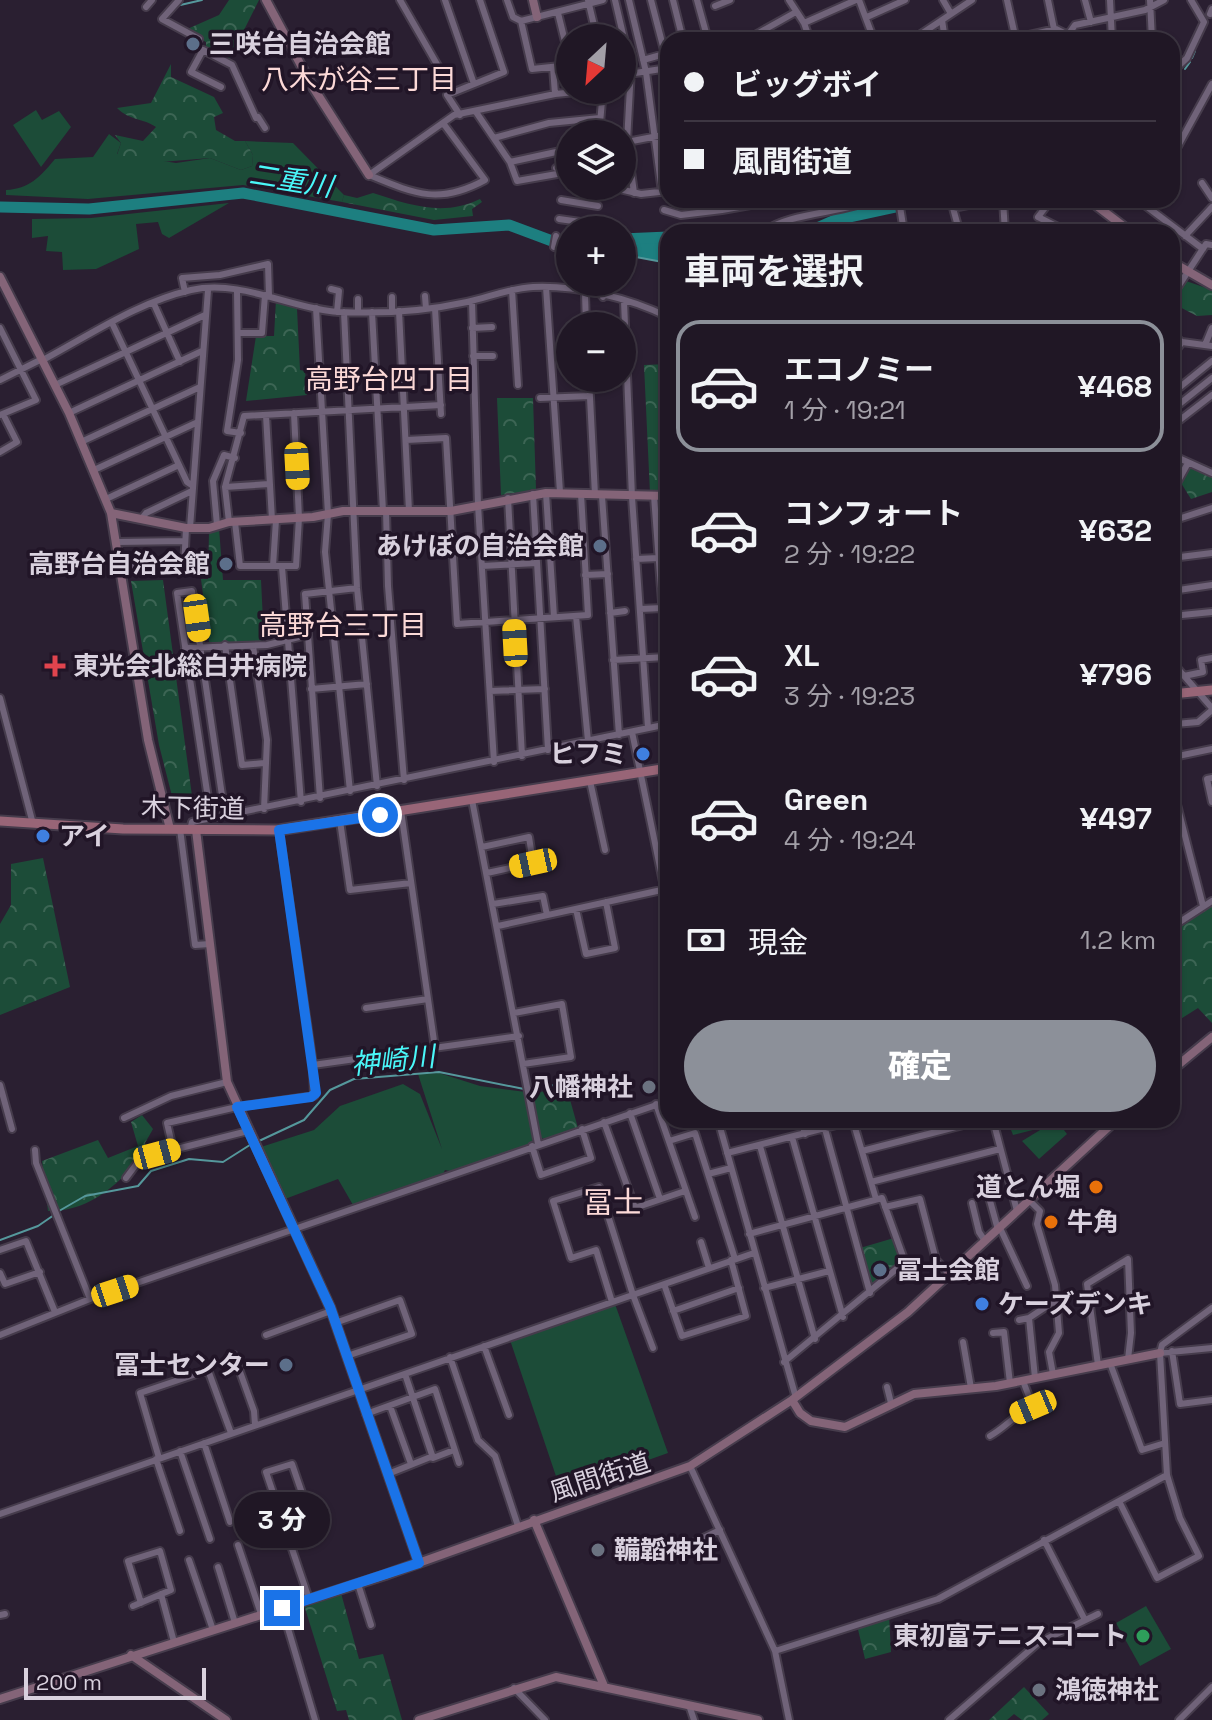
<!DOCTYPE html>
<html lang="ja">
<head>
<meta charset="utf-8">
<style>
  body { margin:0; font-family:"Space Grotesk","Noto Sans JP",sans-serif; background:#28202d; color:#f1f3f6; height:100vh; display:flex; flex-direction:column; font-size:30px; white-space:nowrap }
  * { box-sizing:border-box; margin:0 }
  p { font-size:26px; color:#a29fa7 }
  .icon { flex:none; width:44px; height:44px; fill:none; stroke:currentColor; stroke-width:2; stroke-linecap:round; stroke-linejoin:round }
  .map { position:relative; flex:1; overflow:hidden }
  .panel { position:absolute; left:660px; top:224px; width:520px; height:904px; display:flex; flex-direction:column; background:#201725; border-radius:24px; box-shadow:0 2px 6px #0004,0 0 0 2px #3d3642 }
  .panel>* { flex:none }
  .banner { position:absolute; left:660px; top:32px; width:520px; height:176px; border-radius:24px; box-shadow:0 2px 6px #0004,0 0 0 2px #3d3642; display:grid; align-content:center; height:176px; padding:0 24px; background:#201725 }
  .needle { width:52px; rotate:206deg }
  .fabs { position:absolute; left:556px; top:24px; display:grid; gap:16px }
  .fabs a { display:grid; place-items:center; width:80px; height:80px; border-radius:50%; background:#201725; box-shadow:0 2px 6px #0004,0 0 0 2px #3d3642; font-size:40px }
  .scale { position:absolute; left:24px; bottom:20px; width:182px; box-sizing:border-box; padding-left:8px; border:4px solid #d9d1de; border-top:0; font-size:22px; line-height:28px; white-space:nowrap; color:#d9d1de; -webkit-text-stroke:6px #211527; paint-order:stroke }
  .end { position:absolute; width:36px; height:36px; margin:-18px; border:10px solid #1a73e8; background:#fff; box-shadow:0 0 0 4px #fff }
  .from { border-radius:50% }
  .bubble { position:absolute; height:56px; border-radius:28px; background:#201725; box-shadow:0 2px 6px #0004,0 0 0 2px #3d3642; font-size:26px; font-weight:800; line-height:56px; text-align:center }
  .car { position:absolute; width:24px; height:48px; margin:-24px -12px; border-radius:10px; box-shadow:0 0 6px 2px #0007; background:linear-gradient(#f5c518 24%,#345 0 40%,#f5c518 0 76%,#345 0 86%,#f5c518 0) }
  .banner b { display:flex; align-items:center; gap:28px; height:76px; font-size:30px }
  .banner b+b { border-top:2px solid #3d3642 }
  .banner i { width:20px; height:20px; background:#f1f3f6 }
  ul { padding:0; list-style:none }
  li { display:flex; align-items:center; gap:24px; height:132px; margin:0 16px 12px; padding:0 8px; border:4px solid transparent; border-radius:24px }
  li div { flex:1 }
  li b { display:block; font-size:30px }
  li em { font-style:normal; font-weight:800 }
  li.current { border-color:#8c9099 }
  li>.icon { width:72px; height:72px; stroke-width:1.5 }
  h2 { padding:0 24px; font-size:36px; line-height:96px }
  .pay { display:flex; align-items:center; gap:20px; height:88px; padding:0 24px; font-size:30px }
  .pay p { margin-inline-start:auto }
  .primary-button { display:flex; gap:16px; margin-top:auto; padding:16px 24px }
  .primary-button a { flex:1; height:92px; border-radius:48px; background:#8c9099; color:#fff; font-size:32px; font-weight:800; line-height:92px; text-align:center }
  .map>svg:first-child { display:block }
</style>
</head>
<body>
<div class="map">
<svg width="1212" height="1720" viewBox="0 0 1212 1720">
  <defs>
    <pattern id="forest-crowns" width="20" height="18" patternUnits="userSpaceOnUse" patternTransform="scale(2)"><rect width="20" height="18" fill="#1c4c38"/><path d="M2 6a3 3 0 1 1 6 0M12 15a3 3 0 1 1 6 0" fill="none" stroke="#3c6554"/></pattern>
  </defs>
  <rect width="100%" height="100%" fill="#2a1f31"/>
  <path fill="#1c4c38" d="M36,110L42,120L59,111L71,127L41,167L13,125Z
    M109,134L121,143L117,154L176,163L210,158L241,170L252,166L253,155L245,141L293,143L344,195L342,202L243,185L88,199L6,195V190C29,189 40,177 55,159L93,157Z
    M229,203L169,238L162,234L158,222L136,224L139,249L96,269L63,270L62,252L46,251L48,236L32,238V219L91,218Z
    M439,1073L480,1086L526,1092L534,1137L531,1144L450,1171L445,1170L443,1174L353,1205L338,1179L285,1199L261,1147L314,1130L340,1106L403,1084L420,1094L442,1149L418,1074Z
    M1007,1120H1076L1064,1130L1067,1134L1039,1159L1022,1141L1045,1127L1013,1135Z
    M615,1304L668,1453L561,1491L510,1340Z
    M1146,1606L1171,1649L1140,1666L1116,1623Z"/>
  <path fill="url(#forest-crowns)" d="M229,0H259L229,60L206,49V42L185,30L219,15Z
    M171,64V77L214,97L223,113L214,117L216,130L235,141H245L253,155L252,166L241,170L210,158L124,165L116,158L121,143L115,135L143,141L156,127C143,118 130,121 117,108L151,103Z
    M373,193C410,205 443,217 480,199L482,202L472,209L473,216L434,220L342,202L344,195L357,198Z
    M1186,281L1212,290V315L1197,316L1172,303Z
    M276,300L297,309L300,370L305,371L307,395L246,401L256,336H274Z
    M668,364V493H650L644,365Z
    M497,398H533L536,490L501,495Z
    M1189,468L1212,476V492L1191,499L1181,483Z
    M219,528L223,580H261L264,642H209L201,579H208L209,532Z
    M163,580L192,796L173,800L159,745L131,581Z
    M43,858L70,987L0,1015V924L11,905V864Z
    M1212,903V1023L1198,1008L1179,1020L1172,1010V929Z
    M567,1089L578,1128L544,1139L539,1137L530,1093Z
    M142,1115L153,1129L145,1143L146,1151C121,1182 91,1212 48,1211L42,1161L98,1140L108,1158L138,1146L131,1122Z
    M894,1238L899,1262L871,1286L860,1248Z
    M341,1593L359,1659L383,1654L402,1720H349L346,1710L337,1711L304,1605Z
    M889,1615L891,1652L865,1659L857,1625Z
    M1024,1687L1049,1714L1042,1720H1022L1014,1714L1007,1720H989Z"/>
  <path fill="#1d7f80" stroke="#55989c" stroke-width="2" d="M667,240L668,263L625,255L626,243Z"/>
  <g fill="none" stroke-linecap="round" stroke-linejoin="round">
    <path stroke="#55989c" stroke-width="2" d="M176,6L202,0
      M1192,58L1195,51
      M1185,69L1190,62
      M259,1141L304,1120L330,1090L354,1079L439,1072L524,1089L594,1080
      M59,1211L85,1196L138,1186L151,1171L189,1159L223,1162L253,1143
      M0,1240L38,1226L54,1215"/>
    <path stroke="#1d7f80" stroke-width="11" d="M0,207L89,209L243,193L434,230L509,225L552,241L570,242
      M808,232L835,220L895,207
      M622,239L668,237"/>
    <defs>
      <path id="street" d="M179,0L162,19L199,39
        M400,0L453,92
        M445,0L474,84
        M507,0L513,17L521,21L603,0
        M588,0L597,38
        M615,0L631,69L627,142L634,193
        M629,0L646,72L662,192
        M651,0L665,54
        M673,0L683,40
        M697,0L708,40
        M789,0L804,23L810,40
        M859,0L874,40
        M943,0L950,12
        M1007,0L1016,40
        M1048,0L1054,29
        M1085,0L1091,22
        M1110,0L1112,40
        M1150,0L1152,40
        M715,6L730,0
        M146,7L152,0
        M558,13L570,62
        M1210,14L1212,9
        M867,17L905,0
        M942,20L945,40
        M521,21L532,69L570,65
        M804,23L856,0
        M755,35L796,12
        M725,40H733
        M912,40L972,0
        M1007,40L1056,29L1068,35L1075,25L1145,10L1164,0
        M643,60L668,53
        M553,67L555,94
        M1172,72L1187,58L1204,22L1191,0
        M622,75L668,68
        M221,87L191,72L203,50L232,65L256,118
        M476,112L510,162L517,181L557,174
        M460,115L447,95L504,72L480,0
        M258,117L265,128
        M599,134L603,90
        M494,138L549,123L600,118
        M627,142L668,134
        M1172,157L1212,84
        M510,162L570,149
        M556,168L570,170
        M369,175L454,115L555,94L597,90
        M369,175C415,194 439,205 485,180L443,123
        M1202,183L1212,198
        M606,186L641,194L668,191
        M561,200L598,206
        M721,200L722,210L780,200
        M899,200L904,232
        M993,200L953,208L959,230L1005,229
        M1003,200L1005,232
        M1051,200L1038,217L1068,232
        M1138,200L1203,249
        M664,210L681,215L722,210
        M559,219L602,225
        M764,232C786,213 843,213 873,200
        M1185,236L1212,207
        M554,247L556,236
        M546,287L560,492
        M331,289L339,291L337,312
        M512,290L518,385
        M237,291L238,360L227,431L241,433
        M185,292L182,278L220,275L268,264L269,296
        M585,293L586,326
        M425,296L426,309
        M1172,296L1206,244L1212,245
        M392,297V311
        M603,297L606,282
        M358,299V312
        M472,301L478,505L494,762
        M624,301L632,497L648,728
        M154,304L180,362
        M316,308L328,514L325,552L350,791
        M435,308L441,414
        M399,311L409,511
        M344,312L357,588L377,786
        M372,312L383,511
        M112,323L187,482L193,486
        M0,328L36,400L0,415
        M472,328L492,327
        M239,333H262L265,295
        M1172,335L1182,342L1212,346
        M1205,345L1212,328
        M473,356H493
        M1172,356L1182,342
        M43,360C90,335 138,302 191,290C242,279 291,309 340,312C383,314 426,311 467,302C489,297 511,288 533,287C576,285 630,298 668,317
        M589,378L595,495
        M0,380L42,359
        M55,385L205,315
        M1172,386L1176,382L1180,387L1212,361
        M540,398L590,396
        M1172,410L1212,378
        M69,413L202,351
        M266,415L272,520
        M1172,426L1212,395
        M406,440L446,438L457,624L588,615L581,494
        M81,442L200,387
        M0,452L17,442L3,414
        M1172,455L1212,473
        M94,470L198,422
        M225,487L269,484
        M1173,490L1188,463
        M546,493L554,617
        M533,494L548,750
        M602,496L619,735
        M654,496L668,681
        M508,498L522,756
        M106,499L179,465
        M386,511L388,586L404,780
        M142,518L146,513L192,491
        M1172,521L1212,508
        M229,522L225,487L244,416L441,405
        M235,522L240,566H296L299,518L294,413
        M217,525L213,481L224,455L235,458
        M190,528L208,290
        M117,542L185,541
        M1172,558L1212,553
        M636,559L659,558
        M273,566L276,520
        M482,566L537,563
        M121,567L184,568L186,528
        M282,567L301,802
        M585,575L608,574
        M1172,591L1212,585
        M640,609L663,608
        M610,613L625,611
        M576,616L588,741
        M1172,616L1212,612
        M225,645L242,765L264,763
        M253,646L267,740L264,809
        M185,648L267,645L307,635
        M613,660L666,657
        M1172,662L1212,708
        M1184,676L1203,672L1201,660L1212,658
        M311,689L367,684
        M490,691L545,689
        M0,698L33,824
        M1212,710L1198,722L1175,724L1178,756L1212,749
        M632,732L668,906
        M1212,778L1207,779L1212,802
        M590,781L605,850
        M1172,785L1203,906
        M320,798L305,594L357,588
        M472,800L538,1144
        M401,811L435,1048
        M211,818L177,593L192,591L225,816
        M340,821L350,890L411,883
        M180,829L195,945L210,944
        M190,830L192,822L668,724
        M279,830L313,1065
        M482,847L529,837L533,863L487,873
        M493,904L543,896L547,915
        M576,909L586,954L615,948L606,902
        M498,926L666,889
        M1172,927L1212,901
        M366,1008L428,999
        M514,1013L562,1004L571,1057L523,1064
        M0,1085L12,1129
        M656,1104L695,1217
        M630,1113L660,1199
        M124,1118L171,1096L227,1082
        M718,1120L796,1398
        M801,1120L805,1134
        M993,1120L1017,1211
        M853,1121L876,1199
        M604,1122L635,1208L685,1191
        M825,1129L870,1293
        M792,1137L843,1317
        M669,1141L695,1133L735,1259
        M532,1146L541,1175L591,1158L582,1129
        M760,1146L815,1339
        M173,1149L167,1123L237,1107L314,1096L313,1065L519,1036
        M35,1150L36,1163L90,1299
        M862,1151L983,1120
        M727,1153L856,1120
        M708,1174L731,1168
        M126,1178L141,1158L248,1131
        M871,1182L1000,1149
        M989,1197L998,1230
        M1029,1200L1040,1211L1037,1224L1055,1285L1059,1333L1049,1352L1053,1374
        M972,1203L979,1232L985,1241
        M885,1207L920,1199L936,1260L950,1275
        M1000,1228L1027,1286
        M749,1234L882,1198L905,1262L784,1362
        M701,1242L709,1268
        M0,1250L26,1241L55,1312
        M0,1273L5,1284L40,1272
        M664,1284L682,1336L746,1316L731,1260
        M764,1288L829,1271
        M633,1295L653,1348
        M612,1302L596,1250L571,1258L553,1201L599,1187L633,1295
        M673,1311L739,1288
        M1029,1318L1035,1378
        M1019,1320L1029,1318L1056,1300
        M335,1323L400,1300L412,1334L347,1356
        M993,1333L1004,1332L1010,1383
        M0,1335L90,1299L668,1101
        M266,1335L331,1311
        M963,1342L971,1388
        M484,1346L509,1415
        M1172,1351L1180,1404L1212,1400
        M1160,1353L1212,1348
        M234,1355L254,1411L255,1425
        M450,1357L478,1440L495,1456L518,1526
        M1110,1363L1142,1450L1165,1443
        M1098,1365L1087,1284L1128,1259L1131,1333L1128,1359
        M405,1374L433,1458L454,1450
        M887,1387L891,1403
        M390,1406L411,1464
        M366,1414L435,1389L459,1463
        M990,1436C1006,1427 1015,1414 1033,1407L1023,1381
        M204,1443L230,1522
        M180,1451L210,1539
        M159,1458L140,1393L208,1370L231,1433
        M156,1459L180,1531
        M690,1466L775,1651L789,1720
        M388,1474L433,1456
        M1119,1501L1157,1578L1199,1556L1180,1518L1167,1475L1160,1353L1162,1345L1212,1308
        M277,1504L303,1496L292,1464L266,1472L309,1599
        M0,1514L754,1253
        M1044,1540L1085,1620
        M693,1543L720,1530
        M238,1545L261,1614
        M189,1560L213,1630
        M218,1567L235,1623
        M358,1584L371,1625
        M161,1594L174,1642
        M133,1606L171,1590L160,1551L128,1561L141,1603
        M282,1608L315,1720
        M0,1615L5,1614
        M775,1651L938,1599L1167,1475
        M514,1688L545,1720
        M689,1705L694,1720
        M949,1720L1038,1643L1098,1614
        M1179,1720L1212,1687"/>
      <path id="secondary" d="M266,0L311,84L369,175
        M533,0L537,17
        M1089,200L1131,232
        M1172,262L1212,285
        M0,277L69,413L111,513L148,740L170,829
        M111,513L186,528H209L229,522L313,517L343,511H451L546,493L668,496
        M196,830L227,1082L330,1307L419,1563
        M1172,1070L1212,1037
        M792,1400L800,1413L811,1421L845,1427L914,1394L996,1386L1160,1353
        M534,1520L604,1686
        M131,1655L226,1720
        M0,1699L385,1575L690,1466L792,1400L908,1312L1116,1120
        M419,1720L556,1677L758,1720"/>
      <path id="primary" d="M1172,694L1212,690
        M0,821L123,829L279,830L668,768"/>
    </defs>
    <use href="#street" stroke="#463c4c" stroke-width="10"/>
    <use href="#secondary" stroke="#463c4c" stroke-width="12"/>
    <use href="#primary" stroke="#463c4c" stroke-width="13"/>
    <use href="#street" stroke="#706379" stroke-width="6"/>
    <use href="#secondary" stroke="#846478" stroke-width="8"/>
    <use href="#primary" stroke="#986577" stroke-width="9"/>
  </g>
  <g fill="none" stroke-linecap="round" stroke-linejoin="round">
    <path stroke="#1a73e8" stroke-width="10" d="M282,1608L419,1563L330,1307L237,1107L311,1097L316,1093L279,830L380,815"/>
  </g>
  <g fill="#5c6f8a" stroke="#211527" stroke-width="3">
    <circle cx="193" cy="44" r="8"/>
    <circle cx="600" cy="546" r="8"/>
    <circle cx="226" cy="564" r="8"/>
    <circle cx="880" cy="1270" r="8"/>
    <circle cx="286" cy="1365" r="8"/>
  </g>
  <path fill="#e0444e" stroke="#211527" stroke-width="3" d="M51 654h8v8h8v8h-8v8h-8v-8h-8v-8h8z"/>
  <g fill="#3f7fe0" stroke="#211527" stroke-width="3">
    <circle cx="643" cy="754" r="8"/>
    <circle cx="43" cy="836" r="8"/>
    <circle cx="982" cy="1304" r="8"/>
  </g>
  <g fill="#6b7280" stroke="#211527" stroke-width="3">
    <circle cx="649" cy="1087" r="8"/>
    <circle cx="598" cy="1550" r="8"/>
    <circle cx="1039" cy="1690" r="8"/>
  </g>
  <g fill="#e8710a" stroke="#211527" stroke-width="3">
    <circle cx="1096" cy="1187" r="8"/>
    <circle cx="1051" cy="1222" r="8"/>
  </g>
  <circle fill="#2e9e5b" stroke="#211527" stroke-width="3" cx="1143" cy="1636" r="8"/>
  <g text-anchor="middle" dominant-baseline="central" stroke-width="7" stroke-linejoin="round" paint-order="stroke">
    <g font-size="26" font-weight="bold" fill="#d9d1de" stroke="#211527" text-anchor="start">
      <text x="209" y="44">三咲台自治会館</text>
      <text x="584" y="546" text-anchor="end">あけぼの自治会館</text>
      <text x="210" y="564" text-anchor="end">高野台自治会館</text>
      <text x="73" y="666">東光会北総白井病院</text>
      <text x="627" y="754" text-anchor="end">ヒフミ</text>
      <text x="59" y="836">アイ</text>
      <text x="633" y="1087" text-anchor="end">八幡神社</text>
      <text x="1080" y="1187" text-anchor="end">道とん堀</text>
      <text x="1067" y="1222">牛角</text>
      <text x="896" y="1270">冨士会館</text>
      <text x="998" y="1304">ケーズデンキ</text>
      <text x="270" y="1365" text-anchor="end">冨士センター</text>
      <text x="614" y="1550">鞴韜神社</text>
      <text x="1127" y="1636" text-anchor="end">東初富テニスコート</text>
      <text x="1055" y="1690">鴻徳神社</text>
    </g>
    <g font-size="26" fill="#d9d1de" stroke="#211527">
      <text transform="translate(193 808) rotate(1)">木下街道</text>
      <text transform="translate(600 1477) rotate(-18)">風間街道</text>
    </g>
    <g font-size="28" fill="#fcd9d7" stroke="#211527">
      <text x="359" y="79">八木が谷三丁目</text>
      <text x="389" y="379">高野台四丁目</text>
      <text x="343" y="625">高野台三丁目</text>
    </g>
    <g font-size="28" font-style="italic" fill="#4af7f9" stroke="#211527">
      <text transform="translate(291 180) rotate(9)">二重川</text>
      <text transform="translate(393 1060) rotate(-6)">神崎川</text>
    </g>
    <g font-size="30" fill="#fcd9d7" stroke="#211527">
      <text x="613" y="1202">冨士</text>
    </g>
  </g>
</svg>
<div class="fabs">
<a><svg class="needle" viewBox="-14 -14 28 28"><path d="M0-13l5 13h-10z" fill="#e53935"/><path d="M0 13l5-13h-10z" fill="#a29fa7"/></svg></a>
<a><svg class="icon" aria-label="layers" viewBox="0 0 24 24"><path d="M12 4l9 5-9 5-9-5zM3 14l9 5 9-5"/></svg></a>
<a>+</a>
<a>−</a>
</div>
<div class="scale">200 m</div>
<i class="end from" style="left:380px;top:815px"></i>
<i class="end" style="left:282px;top:1608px"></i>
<div class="bubble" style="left:234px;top:1492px;width:96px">3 分</div>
<i class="car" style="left:297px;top:466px;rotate:177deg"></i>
<i class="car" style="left:197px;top:618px;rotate:172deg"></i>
<i class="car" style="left:515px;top:643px;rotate:357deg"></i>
<i class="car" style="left:533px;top:863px;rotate:258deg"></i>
<i class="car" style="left:157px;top:1154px;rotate:75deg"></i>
<i class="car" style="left:115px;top:1291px;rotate:72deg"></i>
<i class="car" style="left:1033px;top:1407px;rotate:247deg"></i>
<div class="banner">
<b><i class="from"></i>ビッグボイ</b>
<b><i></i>風間街道</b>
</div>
<section class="panel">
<h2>車両を選択</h2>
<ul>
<li class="current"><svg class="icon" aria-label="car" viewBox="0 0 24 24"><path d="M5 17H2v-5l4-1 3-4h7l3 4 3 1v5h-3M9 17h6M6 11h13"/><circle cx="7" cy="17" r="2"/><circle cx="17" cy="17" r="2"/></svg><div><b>エコノミー</b><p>1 分 · 19:21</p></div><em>¥468</em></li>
<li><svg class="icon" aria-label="car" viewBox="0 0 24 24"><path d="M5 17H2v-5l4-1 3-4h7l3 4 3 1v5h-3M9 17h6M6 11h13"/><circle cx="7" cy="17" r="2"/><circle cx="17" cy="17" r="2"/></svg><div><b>コンフォート</b><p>2 分 · 19:22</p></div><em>¥632</em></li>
<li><svg class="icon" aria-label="car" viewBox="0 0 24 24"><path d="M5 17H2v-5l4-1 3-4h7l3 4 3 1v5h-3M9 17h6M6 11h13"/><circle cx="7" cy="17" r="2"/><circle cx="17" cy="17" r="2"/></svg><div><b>XL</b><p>3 分 · 19:23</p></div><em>¥796</em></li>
<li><svg class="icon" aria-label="car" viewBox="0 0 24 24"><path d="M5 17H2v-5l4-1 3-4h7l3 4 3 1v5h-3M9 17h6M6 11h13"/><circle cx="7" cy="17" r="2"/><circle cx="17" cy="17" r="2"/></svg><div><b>Green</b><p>4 分 · 19:24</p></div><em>¥497</em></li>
</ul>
<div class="pay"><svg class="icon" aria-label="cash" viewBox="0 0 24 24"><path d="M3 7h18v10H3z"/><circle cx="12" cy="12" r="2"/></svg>現金<p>1.2 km</p></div>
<div class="primary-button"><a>確定</a></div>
</section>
</div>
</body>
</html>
